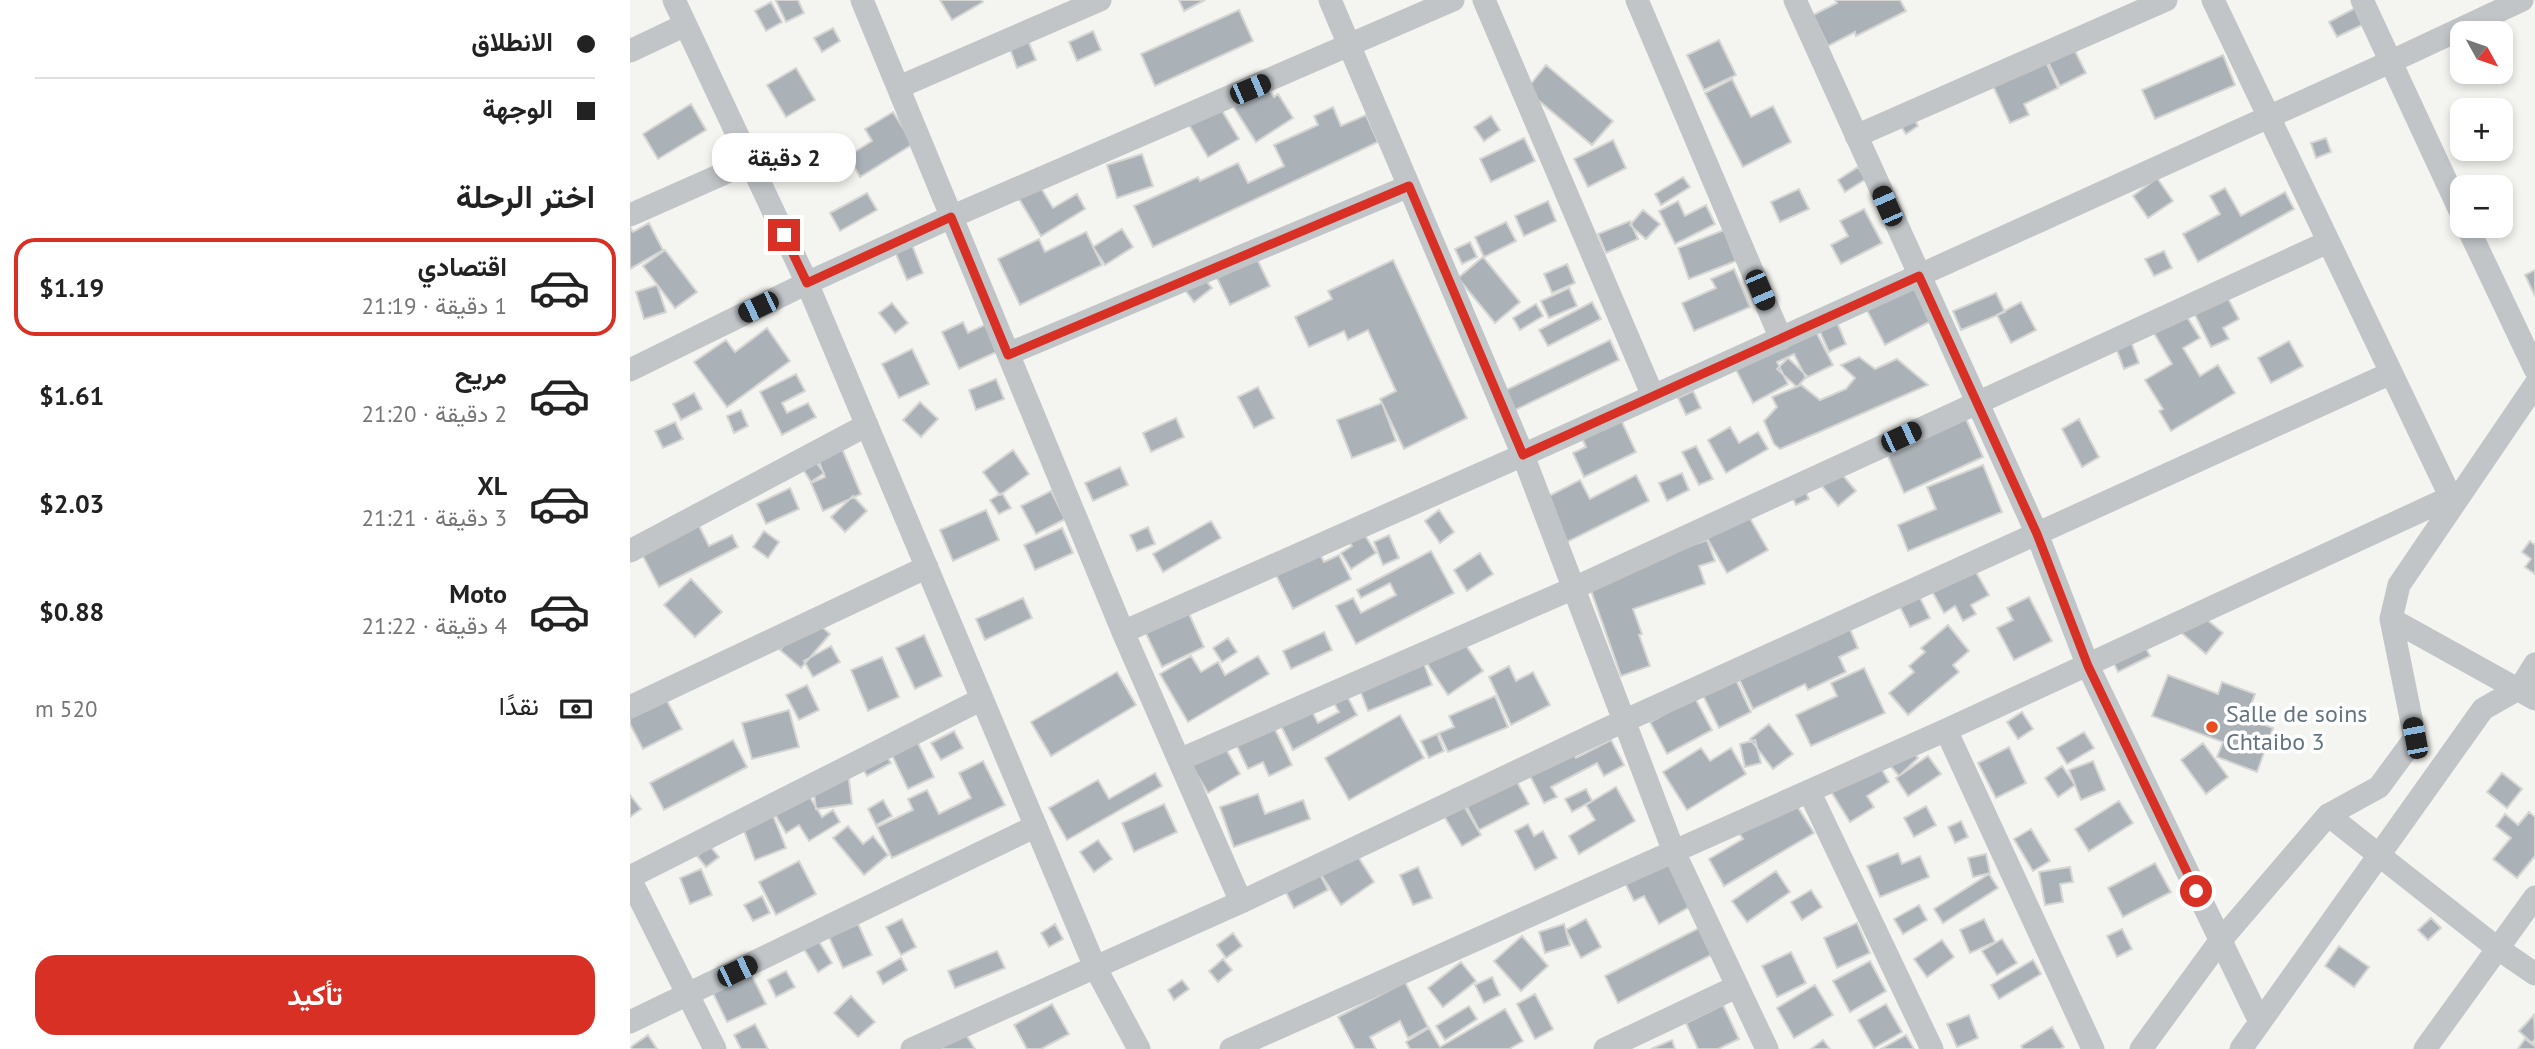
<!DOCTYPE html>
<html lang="ar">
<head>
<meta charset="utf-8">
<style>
  body { margin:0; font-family:"PT Sans",Vazirmatn,sans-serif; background:#f6f6f6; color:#222; direction:rtl; height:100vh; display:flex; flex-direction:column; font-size:26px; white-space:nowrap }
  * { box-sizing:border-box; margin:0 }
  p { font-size:23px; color:#767676 }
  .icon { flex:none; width:38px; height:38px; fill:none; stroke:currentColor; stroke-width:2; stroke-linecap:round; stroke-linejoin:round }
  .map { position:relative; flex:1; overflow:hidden; direction:ltr }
  .side { display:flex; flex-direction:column; background:#fff; width:630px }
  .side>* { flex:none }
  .guide { display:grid; align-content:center; height:154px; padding:0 35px; background:#fff }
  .needle { width:46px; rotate:130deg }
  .tools { position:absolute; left:1820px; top:21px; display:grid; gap:14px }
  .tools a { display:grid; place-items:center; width:63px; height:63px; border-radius:14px; background:#fff; box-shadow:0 4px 10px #0003; font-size:35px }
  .end { position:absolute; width:32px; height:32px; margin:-16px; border:9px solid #d93025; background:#fff; box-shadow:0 0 0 4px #fff }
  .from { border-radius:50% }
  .bubble { position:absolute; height:49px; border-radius:21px; background:#fff; box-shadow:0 4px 10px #0003; font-size:23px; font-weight:700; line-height:49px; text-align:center; direction:rtl }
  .car { position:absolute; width:21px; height:42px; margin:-21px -10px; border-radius:9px; box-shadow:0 0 5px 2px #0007; background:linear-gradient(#222 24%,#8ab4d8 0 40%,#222 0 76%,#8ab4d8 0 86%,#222 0) }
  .guide b { display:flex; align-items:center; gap:24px; height:66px; font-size:26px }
  .guide b+b { border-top:2px solid #e0e0e0 }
  .guide i { width:18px; height:18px; background:#222 }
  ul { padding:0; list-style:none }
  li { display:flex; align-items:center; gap:21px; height:98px; margin:0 14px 10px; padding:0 21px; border:4px solid transparent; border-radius:21px }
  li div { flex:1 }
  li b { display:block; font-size:26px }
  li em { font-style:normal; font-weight:700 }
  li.active { border-color:#d93025 }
  li>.icon { width:63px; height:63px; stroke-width:1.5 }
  h2 { padding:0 35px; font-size:32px; line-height:84px }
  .pay { display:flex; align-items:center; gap:18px; height:77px; padding:0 35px; font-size:26px }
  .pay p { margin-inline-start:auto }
  .primary-button { display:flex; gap:14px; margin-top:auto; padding:14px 35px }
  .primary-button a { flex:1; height:80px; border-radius:21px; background:#d93025; color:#fff; font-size:28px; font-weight:700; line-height:80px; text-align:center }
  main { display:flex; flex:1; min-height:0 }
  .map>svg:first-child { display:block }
</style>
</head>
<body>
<main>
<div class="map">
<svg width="1905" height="1049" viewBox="0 0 1905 1049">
  <rect width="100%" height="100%" fill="#f4f4f0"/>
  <path fill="#aab2b7" stroke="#d5d5d3" stroke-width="2" d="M148,0H168L174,13L156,22L146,1Z
    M310,0H351L353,2L322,20Z
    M549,0H575L554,11Z
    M1205,0H1270L1276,11L1226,36L1225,32L1198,46L1183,15L1207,3Z
    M141,2L152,22L136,31L125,11Z
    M1727,7L1736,23L1707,37L1699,22Z
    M609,10L623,41L525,86L511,54Z
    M203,28L210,41L192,52L184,38Z
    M393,28L406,60L387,68L375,35Z
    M463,31L471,50L447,61L439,42Z
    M1439,39L1456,73L1430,86L1413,52Z
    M1089,40L1106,75L1074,90L1057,55Z
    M1411,51L1428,88L1394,104L1399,115L1380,123L1358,75Z
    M1593,55L1605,85L1525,119L1512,90Z
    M916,65L983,121L962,145L896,90Z
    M166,68L185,100L156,117L137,85Z
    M1102,79L1121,117L1143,106L1161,142L1113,167L1075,93Z
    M634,82L644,97L648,94L663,118L626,142L601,103Z
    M585,99L609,139L578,157L555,118Z
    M61,104L76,130L28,159L13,134Z
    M703,107L711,126L736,115L748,142L523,247L504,206L568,177L570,181L608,163L618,183L654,166L644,145L688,125L684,116Z
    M263,112L283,144L230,177L218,156L242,141L235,129Z
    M1280,112L1288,126L1276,134L1267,120Z
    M861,116L870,130L854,141L844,127Z
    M894,138L905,161L861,182L850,159Z
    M1696,138L1701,152L1686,158L1681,143Z
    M983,140L996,168L958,187L944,159Z
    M512,154L523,186L487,198L477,165Z
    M1228,167L1236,179L1215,192L1208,180Z
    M1053,177L1060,187L1031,205L1025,194Z
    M1527,178L1543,201L1518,218L1503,196Z
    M406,180L423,208L447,194L455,209L411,236L385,192Z
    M1595,188L1611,216L1655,192L1664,209L1568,262L1553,234L1590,214L1580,196Z
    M1169,189L1179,209L1150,222L1141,202Z
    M237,193L247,210L210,231L200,213Z
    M918,201L926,221L894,236L885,216Z
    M1048,201L1055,216L1076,205L1085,224L1045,244L1029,211Z
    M1234,209L1252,243L1211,264L1201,245L1218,236L1210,221Z
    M1013,210L1030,224L1016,239L1000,225Z
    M1000,221L1008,239L976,253L968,234Z
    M876,222L886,241L854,257L845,237Z
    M19,223L33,250L0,269V227L3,232Z
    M492,229L503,247L475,265L463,247Z
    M1094,230L1106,261L1059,279L1048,248Z
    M456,232L472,265L390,305L368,259L409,239L415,252Z
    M280,240L293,273L277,280L263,247Z
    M840,242L847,257L832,264L825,249Z
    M35,250L67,292L45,308L13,266Z
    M1534,251L1542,268L1524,276L1515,259Z
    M853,257L890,302L865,323L828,278Z
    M627,259L640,286L600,305L587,278Z
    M763,260L837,418L774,449L750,399L766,391L738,330L718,340L714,331L679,347L665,317L702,299L698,291Z
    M937,264L945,283L922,293L914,274Z
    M1104,269L1120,307L1064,331L1052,303L1086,288L1081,279Z
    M567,270L582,288L564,302L550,283Z
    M1905,270V296L1895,275Z
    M1275,271L1301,321L1255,345L1229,295Z
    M27,285L36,312L14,319L6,292Z
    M939,288L947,306L919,318L911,301Z
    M1594,291L1609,319L1593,328L1599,339L1581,347L1561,307Z
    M1366,293L1375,312L1331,330L1323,311Z
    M962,302L971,319L918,346L909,330Z
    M1391,302L1406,330L1381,343L1367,315Z
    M262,303L278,323L265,333L249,313Z
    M906,304L913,316L890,330L883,318Z
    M1549,304L1570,338L1553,348L1570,376L1588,365L1605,393L1541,431L1529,411L1533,409L1515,380L1542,364L1518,323Z
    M1201,308L1216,344L1199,352L1183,316Z
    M1178,316L1203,365L1176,378L1164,354L1147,362L1158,384L1123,403L1099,356Z
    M363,321L375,348L329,369L312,332L333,322L338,333Z
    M137,328L160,361L97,407L64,362L96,340L105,352Z
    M1498,334L1509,363L1494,369L1483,340Z
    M980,340L989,360L883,411L874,391Z
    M1659,341L1673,366L1641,383L1628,358Z
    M282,349L299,384L269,398L252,364Z
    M1229,357L1245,369L1267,359L1298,385L1150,449L1144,444L1134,421L1147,407L1142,397L1171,385L1190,400L1216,389L1225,378L1211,365Z
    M1158,358L1177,376L1167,387L1147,369Z
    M166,374L175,391L152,403L157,413L178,403L186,417L152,435L130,392Z
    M366,379L374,399L346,410L339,390Z
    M628,387L644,418L624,428L608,397Z
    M1063,391L1071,408L1056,415L1048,398Z
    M64,393L72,409L51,420L43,404Z
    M290,402L308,419L291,437L273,420Z
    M752,403L766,441L722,458L707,420Z
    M985,407L1006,452L954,477L943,453L956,447L946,425Z
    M111,410L118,426L104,433L97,416Z
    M1332,410L1353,457L1274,493L1253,445Z
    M546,418L554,437L521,452L513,433Z
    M1449,419L1469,457L1452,467L1432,429Z
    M45,422L53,439L33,448L25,431Z
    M1100,427L1109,443L1128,432L1138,449L1096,473L1078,440Z
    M210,444L231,494L193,511L181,483L195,477L186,454Z
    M1066,446L1083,479L1069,485L1052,452Z
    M383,450L399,474L370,495L353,472Z
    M183,458L194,473L181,482L171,466Z
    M1204,465L1226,491L1208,506L1187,480Z
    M1353,465L1372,512L1278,551L1268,525L1306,509L1297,487Z
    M490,467L498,485L463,501L455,483Z
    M1052,473L1059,490L1037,501L1029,483Z
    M1006,475L1019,501L937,542L915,498L950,480L960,499Z
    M1170,480L1179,499L1166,505L1157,486Z
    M160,488L169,509L136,524L127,504Z
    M421,491L435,519L406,534L391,506Z
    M372,493L381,508L369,514L360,500Z
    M223,496L237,511L215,532L201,517Z
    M1114,508L1138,550L1097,573L1073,531Z
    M356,510L369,540L323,561L310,530Z
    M809,510L824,532L810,543L795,521Z
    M581,521L591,538L533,572L523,554Z
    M726,521L746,553L721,569L711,553L722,546L712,530Z
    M69,526L79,546L102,535L108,547L29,587L5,541Z
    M518,527L525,544L507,551L500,535Z
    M432,528L443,553L405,570L394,545Z
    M134,531L149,542L138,558L123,547Z
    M759,535L769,558L753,565L744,542Z
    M1077,540L1085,561L1069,566L1075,584L1003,609L1012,634L1009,635L1020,666L991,676L956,576L1005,565Z
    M683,541L694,562L709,555L721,579L663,609L640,563Z
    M1900,541L1905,545V574L1895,567L1901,559L1892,552Z
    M801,551L824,593L726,644L706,606L723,598L731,613L766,595L760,583L731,598L727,590Z
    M850,553L863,574L837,591L824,570Z
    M1338,558L1359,595L1341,605L1346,614L1333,621L1325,606L1314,613L1297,582Z
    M61,579L92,612L65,637L34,605Z
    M1289,596L1300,618L1280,627L1269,605Z
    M1399,597L1422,641L1384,660L1367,628L1383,620L1377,608Z
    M393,598L402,618L355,640L346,619Z
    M554,603L574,647L532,667L511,623Z
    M1564,609L1593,633L1576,654L1547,629Z
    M179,616L200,634L171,668L150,650Z
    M1318,625L1339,651L1323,665L1329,672L1278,715L1259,693L1284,672L1279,666L1295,652L1291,648Z
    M1219,627L1228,648L1209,657L1216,672L1178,690L1175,684L1123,709L1103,666Z
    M825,629L853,671L818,695L790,653Z
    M694,632L702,650L661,669L653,651Z
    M1508,633L1520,656L1488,672L1477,649Z
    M294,635L312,676L285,689L266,648Z
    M598,638L607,652L592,662L583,648Z
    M201,646L210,662L183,677L174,661Z
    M789,651L802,685L738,711L725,677Z
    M561,656L571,672L588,662L595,675L628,656L639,674L558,722L530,674Z
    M252,657L269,697L238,711L221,670Z
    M1099,665L1121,712L1089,728L1066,681Z
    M879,666L886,681L903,672L920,705L881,725L859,677Z
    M1234,668L1255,713L1181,746L1166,715L1207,696L1201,683Z
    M487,672L506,705L421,756L401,722Z
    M1538,675L1588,694L1592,682L1625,694L1616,718L1643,728L1627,772L1587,757L1593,742L1522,716Z
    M1057,683L1082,730L1037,754L1020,722L1046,708Z
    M177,685L189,710L169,720L156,695Z
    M29,686L52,729L13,749L0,724V702Z
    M716,694L727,715L663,750L646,716L676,700L688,723L709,712L703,701Z
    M865,696L878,727L818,752L809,733L824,727L819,716Z
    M159,710L169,747L122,759L112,723Z
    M1392,712L1403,729L1388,739L1377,722Z
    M770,715L794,758L719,800L695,758Z
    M641,721L662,765L639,776L633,762L618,769L604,740Z
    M1139,724L1163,754L1143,769L1120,739Z
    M324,731L333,748L311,760L301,743Z
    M1454,732L1464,748L1437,764L1427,748Z
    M807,734L814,751L799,758L791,741Z
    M103,740L117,767L34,810L20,783Z
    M981,740L994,765L974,776L967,763L921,787L927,797L914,803L900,776L943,753L946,758Z
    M1125,740L1131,763L1115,767L1110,744Z
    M287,741L304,777L278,789L261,753Z
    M592,742L610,774L578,793L559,761Z
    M1573,743L1598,777L1576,794L1551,760Z
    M250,745L261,763L237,776L227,758Z
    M1278,746L1288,758L1269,776L1258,763Z
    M1379,747L1396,783L1366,798L1348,763Z
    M1071,748L1080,761L1101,748L1116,774L1057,810L1033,772Z
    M1244,756L1259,782L1237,796L1244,807L1220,822L1197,785Z
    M1298,756L1311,774L1278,796L1266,778Z
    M353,761L375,805L262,858L247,827L283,810L278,799L297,790L309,814L341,798L329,773Z
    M1463,761L1475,790L1451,800L1439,770Z
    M1432,766L1445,785L1428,797L1415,778Z
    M881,771L899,804L849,830L837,807Z
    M218,773L222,804L186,809L182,778Z
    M525,773L532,786L437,840L419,808L468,780L479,799Z
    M1872,773L1892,789L1877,808L1857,792Z
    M170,781L192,817L203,810L210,822L179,841L169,825L156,833L137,801Z
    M986,787L1005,821L949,854L939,836L965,820L956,805Z
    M824,789L851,835L832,846L805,801Z
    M956,789L962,801L942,812L935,799Z
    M628,794L635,814L673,800L680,819L604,847L590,807Z
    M0,795L11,809L0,817Z
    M1162,798L1184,833L1094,886L1079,859L1113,839L1107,830Z
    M253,800L262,816L246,825L238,809Z
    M1489,801L1503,823L1459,851L1445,829Z
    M534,804L547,832L504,852L492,823Z
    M1296,806L1306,825L1284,837L1274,818Z
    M140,808L156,848L125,860L110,820Z
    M1899,812L1905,817V856L1887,878L1863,859L1881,838L1866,826L1875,814L1888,825Z
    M1331,821L1338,837L1325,843L1318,827Z
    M898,824L904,836L913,831L927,858L905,870L885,831Z
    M218,826L233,844L243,836L258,855L234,875L203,838Z
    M1401,829L1420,861L1403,871L1384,839Z
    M468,840L482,859L464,872L450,852Z
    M720,844L744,882L711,905L686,867Z
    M80,846L89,857L76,867L67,856Z
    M1268,853L1272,864L1290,856L1299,877L1250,897L1237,866Z
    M1356,854L1360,873L1343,877L1338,858Z
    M1035,856L1061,906L1029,924L1014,896L1004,901L993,879Z
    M682,858L698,890L664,908L647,875Z
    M169,861L186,894L146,915L129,882Z
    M1525,863L1541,892L1493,917L1478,888Z
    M788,867L802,898L783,905L770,875Z
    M1440,867L1443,882L1430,884L1433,902L1415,905L1409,872Z
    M71,869L82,895L60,904L50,878Z
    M1146,871L1160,892L1117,922L1102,901Z
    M1359,874L1368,888L1313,923L1304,909Z
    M1181,890L1192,907L1172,920L1161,902Z
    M132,896L140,913L123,921L114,905Z
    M1289,905L1297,920L1273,934L1264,919Z
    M1801,918L1811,928L1798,940L1788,930Z
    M272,919L286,947L271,955L256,927Z
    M956,919L971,947L951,958L936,930Z
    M1354,919L1365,942L1340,953L1330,930Z
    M1227,923L1240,953L1207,968L1194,938Z
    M228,924L242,955L213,968L199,937Z
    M425,924L433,939L419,947L411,933Z
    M934,924L940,945L915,953L909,932Z
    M1069,928L1083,954L988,1003L975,976Z
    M1492,929L1502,949L1487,957L1477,936Z
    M603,933L612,946L596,958L587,945Z
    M892,936L918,966L891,991L864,961Z
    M1372,939L1387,963L1367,975L1352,951Z
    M188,940L202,963L188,972L174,949Z
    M1312,940L1324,957L1297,977L1284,959Z
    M1709,946L1739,967L1724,987L1695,966Z
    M367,951L375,968L325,988L318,971Z
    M1161,952L1176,983L1147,997L1132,966Z
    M271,958L277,970L253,984L247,972Z
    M593,959L602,970L588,982L579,971Z
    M1403,960L1411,974L1369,999L1361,985Z
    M1240,961L1256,991L1220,1012L1203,981Z
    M831,962L846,981L813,1007L798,988Z
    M118,968L136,1004L97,1022L80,987Z
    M156,971L165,987L146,997L138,980Z
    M862,977L870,995L854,1003L845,985Z
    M552,980L559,989L544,1000L538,990Z
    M775,982L798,1027L778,1038L770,1021L740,1037L746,1049H725L708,1017Z
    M1185,985L1203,1015L1164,1038L1147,1008Z
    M905,994L923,1029L905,1039L887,1004Z
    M221,996L245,1022L228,1037L204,1013Z
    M422,1004L439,1034L411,1049H397L384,1025Z
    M1256,1004L1272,1032L1244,1048L1228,1020Z
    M1093,1005L1109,1039L1088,1049H1068L1056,1023Z
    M839,1006L847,1019L815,1040L806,1026Z
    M875,1009L893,1041L879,1049H780L776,1042L799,1028L810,1047Z
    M1339,1015L1348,1038L1327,1047L1317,1024Z
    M1904,1015L1905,1039L1902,1043L1889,1031Z
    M125,1024L138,1049H111L104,1035Z
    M1422,1027L1434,1047L1430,1049H1393L1391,1046Z
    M333,1030L345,1049H304Z
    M18,1035L27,1049H3L1,1047Z
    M1276,1035L1284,1049H1251Z
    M1895,1039L1903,1045L1905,1043V1049H1888Z
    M1042,1040L1045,1049H1021Z
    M1193,1040L1200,1049H1181Z"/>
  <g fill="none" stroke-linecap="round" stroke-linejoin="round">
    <path stroke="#c1c5c8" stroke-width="23" d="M44,0L177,283L465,967L509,1049
      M232,0L493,632L611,902
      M700,0L893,455L1044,852L1137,1049
      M854,0L1023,396
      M1007,0L1151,339
      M1165,0L1407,534L1458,666L1630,1022
      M1583,0L1824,504
      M1732,0L1832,215
      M0,51L55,25
      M269,87L470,0
      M1226,136L1536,0
      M0,215L120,162
      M1837,226L1905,369
      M378,354L779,186
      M0,370L177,283L321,217L823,0
      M0,551L237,425
      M1761,619L1905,699
      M493,632L893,455L1760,62L1892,0
      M0,707L297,567
      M1316,730L1463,1049
      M549,760L944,588L1698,242
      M1179,791L1302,1049
      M1698,815L1867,948L1905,974
      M0,877L352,699
      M0,879L85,1049
      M0,1022L406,826
      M282,1049L611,902L972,731L1761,373
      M601,1049L1316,730L1821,497
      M975,1049L1106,987
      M1511,1049L1590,941L1698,815L1749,787L1785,738L1761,619L1769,585L1905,385
      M1611,1049L1853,709L1890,688L1905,664
      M1795,1049L1905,897"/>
  </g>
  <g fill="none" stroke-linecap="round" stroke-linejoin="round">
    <path stroke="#d93025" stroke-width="9" d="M154,235L177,283L321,217L378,355L779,186L893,455L1289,276L1407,534L1458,666L1566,891"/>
  </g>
  <circle fill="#e84b1c" stroke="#fff" stroke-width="2.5" cx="1582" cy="727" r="7"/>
  <g text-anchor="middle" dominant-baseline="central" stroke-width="7" stroke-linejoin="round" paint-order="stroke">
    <g font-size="24" fill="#627482" stroke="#fff" text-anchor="start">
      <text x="1596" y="713">Salle de soins<tspan x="1596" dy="28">Chtaibo 3</tspan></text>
    </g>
  </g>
</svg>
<div class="tools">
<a><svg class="needle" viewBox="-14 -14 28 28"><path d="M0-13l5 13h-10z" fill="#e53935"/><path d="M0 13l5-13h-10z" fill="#767676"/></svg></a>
<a>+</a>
<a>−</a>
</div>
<i class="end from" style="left:1566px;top:891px"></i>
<i class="end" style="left:154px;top:235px"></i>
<div class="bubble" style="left:82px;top:133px;width:144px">2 دقيقة</div>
<i class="car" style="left:620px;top:89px;rotate:67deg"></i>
<i class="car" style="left:1257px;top:206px;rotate:336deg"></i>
<i class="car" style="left:1130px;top:290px;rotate:157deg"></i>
<i class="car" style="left:128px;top:307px;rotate:244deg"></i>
<i class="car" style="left:1271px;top:437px;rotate:65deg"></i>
<i class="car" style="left:1785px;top:738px;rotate:349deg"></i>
<i class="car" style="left:107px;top:971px;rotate:64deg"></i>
</div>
<section class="side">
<div class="guide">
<b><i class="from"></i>الانطلاق</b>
<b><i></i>الوجهة</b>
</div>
<h2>اختر الرحلة</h2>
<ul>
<li class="active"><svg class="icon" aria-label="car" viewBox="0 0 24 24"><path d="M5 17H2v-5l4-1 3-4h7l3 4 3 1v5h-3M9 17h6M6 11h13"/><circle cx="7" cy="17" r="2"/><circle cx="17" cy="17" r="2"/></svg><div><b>اقتصادي</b><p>1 دقيقة · 21:19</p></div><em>$1.19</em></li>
<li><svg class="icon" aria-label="car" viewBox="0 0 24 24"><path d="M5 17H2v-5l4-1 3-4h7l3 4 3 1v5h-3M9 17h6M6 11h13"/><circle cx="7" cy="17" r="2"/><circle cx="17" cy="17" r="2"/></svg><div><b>مريح</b><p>2 دقيقة · 21:20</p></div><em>$1.61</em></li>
<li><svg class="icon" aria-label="car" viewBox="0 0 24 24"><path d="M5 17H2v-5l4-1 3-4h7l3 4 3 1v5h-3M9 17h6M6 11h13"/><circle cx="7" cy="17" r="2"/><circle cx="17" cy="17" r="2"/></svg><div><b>XL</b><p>3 دقيقة · 21:21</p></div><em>$2.03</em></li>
<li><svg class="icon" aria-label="car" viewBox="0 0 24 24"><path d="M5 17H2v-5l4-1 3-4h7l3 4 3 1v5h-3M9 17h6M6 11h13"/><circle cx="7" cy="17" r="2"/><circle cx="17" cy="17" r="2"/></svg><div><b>Moto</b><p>4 دقيقة · 21:22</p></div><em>$0.88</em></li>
</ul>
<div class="pay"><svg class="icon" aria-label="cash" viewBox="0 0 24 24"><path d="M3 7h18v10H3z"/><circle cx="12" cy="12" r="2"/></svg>نقدًا<p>520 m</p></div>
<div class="primary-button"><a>تأكيد</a></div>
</section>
</main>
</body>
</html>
